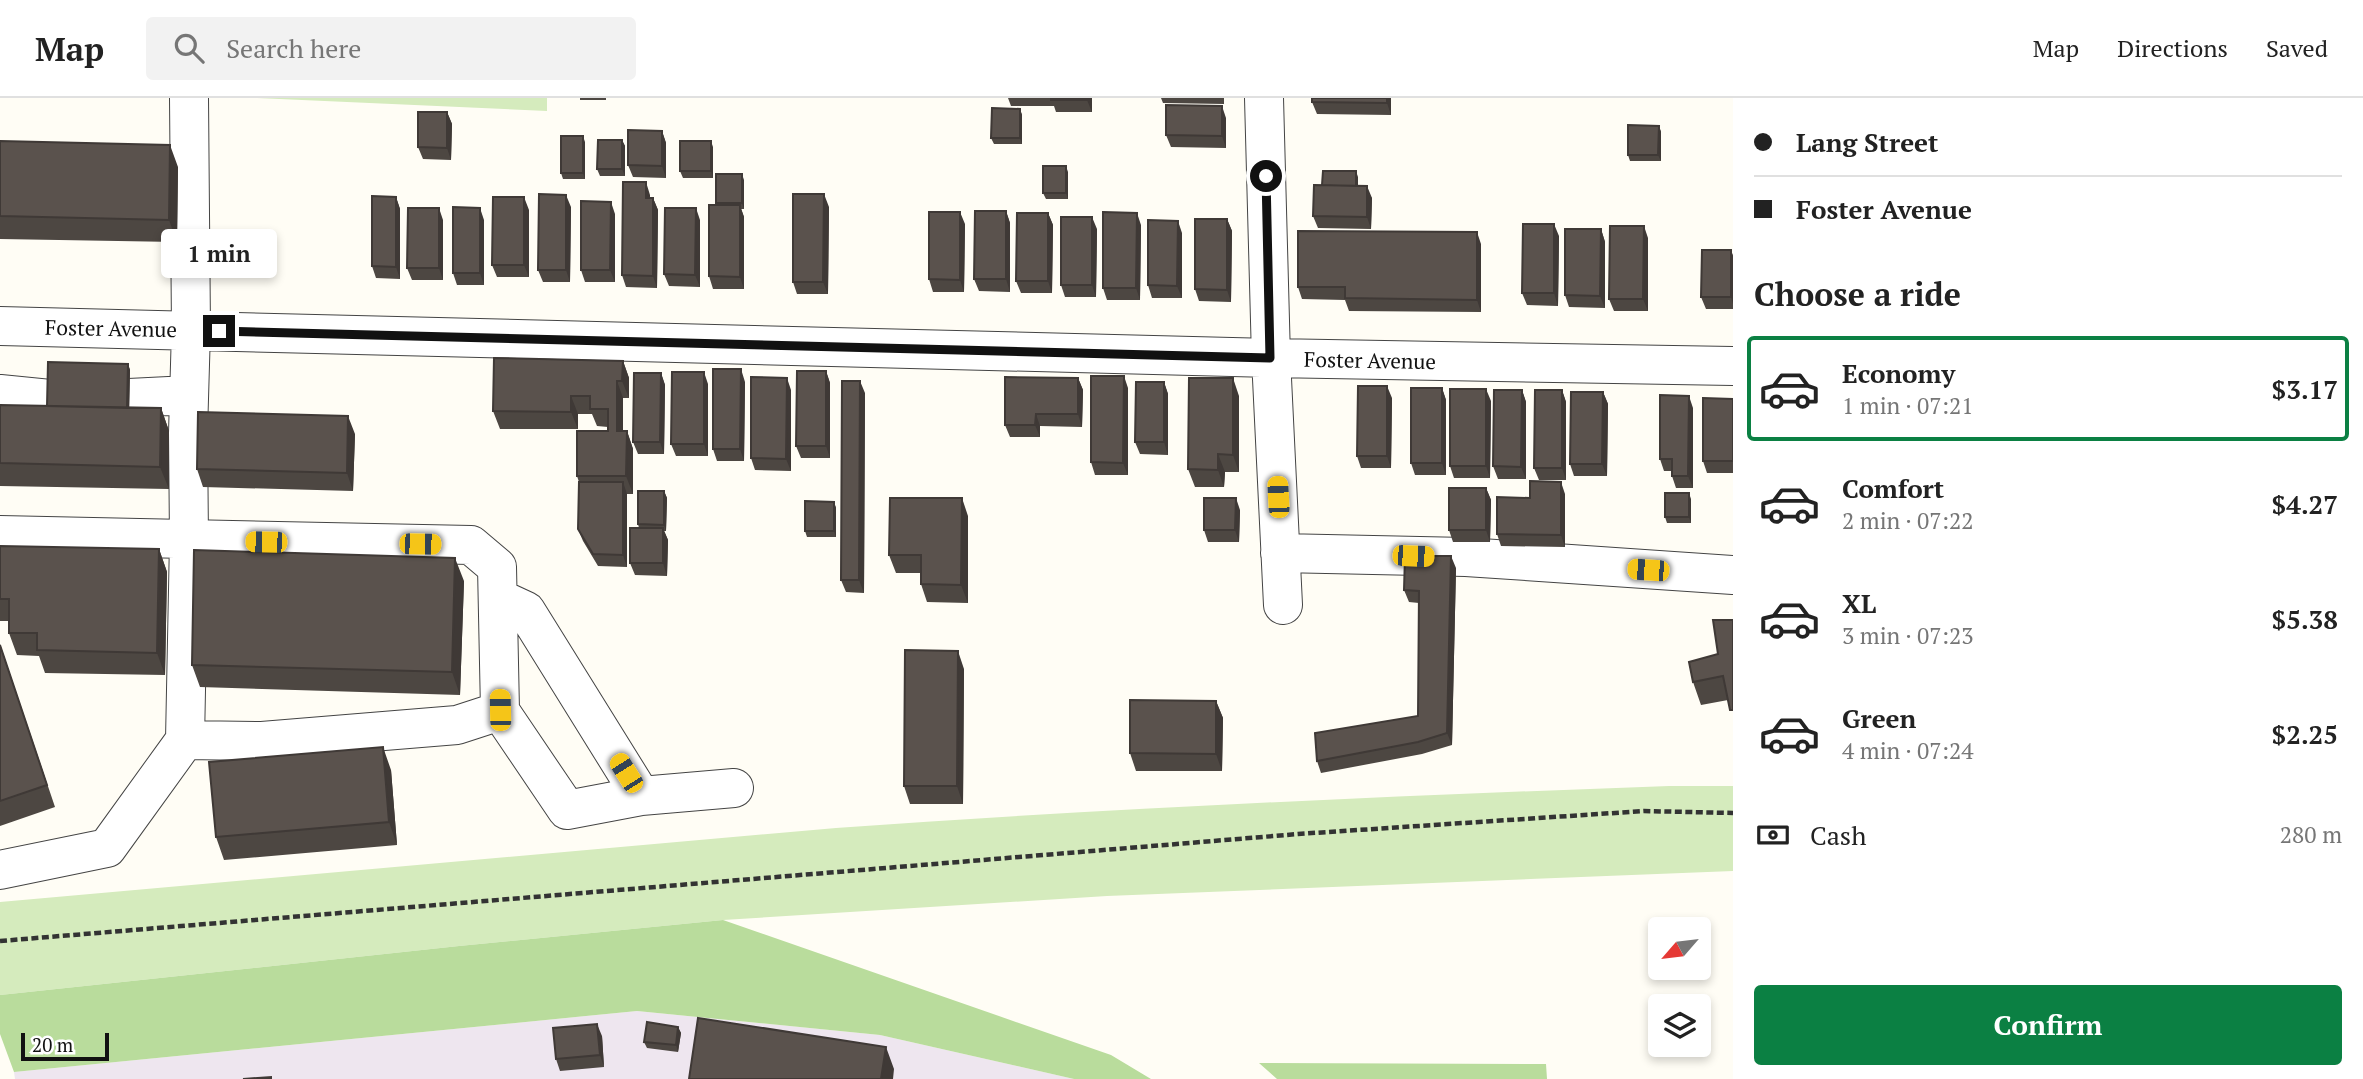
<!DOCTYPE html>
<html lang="en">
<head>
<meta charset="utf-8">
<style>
  body { margin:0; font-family:"PT Serif",serif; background:#f2f2f2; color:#222; height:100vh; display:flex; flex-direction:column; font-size:26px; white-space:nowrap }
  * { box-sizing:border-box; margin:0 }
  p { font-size:23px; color:#767676 }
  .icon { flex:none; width:38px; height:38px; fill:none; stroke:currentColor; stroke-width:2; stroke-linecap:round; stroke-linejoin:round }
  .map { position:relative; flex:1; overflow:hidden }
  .drawer { display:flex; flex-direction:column; background:#fff; width:630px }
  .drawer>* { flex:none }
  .hud { display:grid; align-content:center; height:154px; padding:0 21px; background:#fff }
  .needle { width:46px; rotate:242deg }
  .controls { position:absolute; left:1648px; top:819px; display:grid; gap:14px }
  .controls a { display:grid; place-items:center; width:63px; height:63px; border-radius:7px; background:#fff; box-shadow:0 4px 10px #0003; font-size:35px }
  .scale { position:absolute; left:21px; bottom:18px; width:88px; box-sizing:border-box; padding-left:7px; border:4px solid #111; border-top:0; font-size:19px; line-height:24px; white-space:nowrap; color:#111; -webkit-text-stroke:5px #fff; paint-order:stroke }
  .end { position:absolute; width:32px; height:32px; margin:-16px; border:9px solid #111; background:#fff; box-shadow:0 0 0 4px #fff }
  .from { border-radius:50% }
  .bubble { position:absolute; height:49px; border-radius:7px; background:#fff; box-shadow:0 4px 10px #0003; font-size:23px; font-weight:700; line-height:49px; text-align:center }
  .car { position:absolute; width:21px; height:42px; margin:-21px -10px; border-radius:9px; box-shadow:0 0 5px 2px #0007; background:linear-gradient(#f5c518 24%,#345 0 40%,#f5c518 0 76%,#345 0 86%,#f5c518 0) }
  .hud b { display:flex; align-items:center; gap:24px; height:66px; font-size:26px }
  .hud b+b { border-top:2px solid #e0e0e0 }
  .hud i { width:18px; height:18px; background:#222 }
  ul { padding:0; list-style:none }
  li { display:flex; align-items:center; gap:21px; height:105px; margin:0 14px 10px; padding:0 7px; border:4px solid transparent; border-radius:7px }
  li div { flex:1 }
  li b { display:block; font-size:26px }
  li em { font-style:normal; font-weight:700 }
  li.current { border-color:#0b8043 }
  li>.icon { width:63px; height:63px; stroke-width:1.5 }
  h2 { padding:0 21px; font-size:32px; line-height:84px }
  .pay { display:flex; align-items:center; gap:18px; height:77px; padding:0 21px; font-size:26px }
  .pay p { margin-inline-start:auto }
  .cta { display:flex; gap:14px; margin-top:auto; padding:14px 21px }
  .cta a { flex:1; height:80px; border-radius:7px; background:#0b8043; color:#fff; font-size:28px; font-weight:700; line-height:80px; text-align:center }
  header { display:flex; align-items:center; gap:42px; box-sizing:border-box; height:98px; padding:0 35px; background:#fff; border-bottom:2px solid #e0e0e0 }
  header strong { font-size:33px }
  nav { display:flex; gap:38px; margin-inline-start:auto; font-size:24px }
  .search { width:490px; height:63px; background:#f2f2f2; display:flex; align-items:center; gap:18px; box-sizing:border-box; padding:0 24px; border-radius:7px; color:#767676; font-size:26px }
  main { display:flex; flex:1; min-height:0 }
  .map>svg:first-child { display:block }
</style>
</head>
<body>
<header>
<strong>Map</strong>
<div class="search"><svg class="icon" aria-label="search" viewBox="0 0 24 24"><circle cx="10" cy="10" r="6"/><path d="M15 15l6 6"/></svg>Search here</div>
<nav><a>Map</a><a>Directions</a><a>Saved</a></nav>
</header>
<main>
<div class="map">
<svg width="1733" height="981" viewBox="0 0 1733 981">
  <rect width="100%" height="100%" fill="#fffdf5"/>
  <path fill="#eee6ef" d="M637,913L880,937L1074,981H15L14,974Z"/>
  <path fill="#d5ebbd" d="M257,0H547V13Z
    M1669,688H1733V773L1107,798L723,822L459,848L0,897V804L836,730C1113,710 1391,698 1669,688Z"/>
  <path fill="#b9dc9c" d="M723,822L1111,957L1151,981H1074L880,937L637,913L14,974L0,936V897L459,848Z
    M1259,965L1546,966L1547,981H1277Z"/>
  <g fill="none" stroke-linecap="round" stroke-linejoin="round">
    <defs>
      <path id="minor" d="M1264,0L1271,260L1283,507
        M0,228L1271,260L1733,268
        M0,296L50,301
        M129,300L189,297
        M0,437L471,447L497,469L500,613L457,627L262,643L185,642L107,750L0,772
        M1280,455L1466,459L1733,477
        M498,500L526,513L641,698L567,712L500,613
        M185,642L189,442L188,335L191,232L189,0
        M641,698L734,690"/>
    </defs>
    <use href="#minor" stroke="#444" stroke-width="40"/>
    <path stroke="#333" stroke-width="4.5" stroke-dasharray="7 3.5" stroke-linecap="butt" d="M0,843L1298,736L1644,713L1733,715"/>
    <use href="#minor" stroke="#fff" stroke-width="38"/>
  </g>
  <path fill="#4d4742" d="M580,0H606V2H580Z
    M1008,0H1092V14H1056L1054,8H1011Z
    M1161,0H1224V6L1163,5Z
    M1391,0V17L1317,16L1312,4Z
    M1020,11L1022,17V46H994L991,40Z
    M447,14L452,26L451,62L423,61L418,49Z
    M1226,20V50L1171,49L1166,37Z
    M1659,28L1661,34V63H1630L1628,57Z
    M662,33L666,45V80L633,79L628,67Z
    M622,42L625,48V78H600L597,71Z
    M0,43L178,69L177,144L0,141Z
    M585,44V81H563L561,75Z
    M713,49V80H683L680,73Z
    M1068,74V101H1046L1043,95Z
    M1358,79V88L1372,100L1371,131L1318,130L1313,118L1322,87Z
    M744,82V111H741L744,119V191H713L709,178L716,107V105Z
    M650,97V100H653L658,112L657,190L626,189L622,177Z
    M396,99L400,111V181L376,180L372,168Z
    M571,109L570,184H543L538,172Z
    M829,109L828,196H797L793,184Z
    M529,112V179H497L492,167Z
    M1006,113L1010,125V194L979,193L974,181Z
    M1048,115L1053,127L1052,195H1021L1016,183Z
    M615,116V184H585L581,172Z
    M1227,121L1232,133L1231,204L1199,203L1195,191Z
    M443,122V182H412L407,170Z
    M484,122V187H457L453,175Z
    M700,122V189L669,188L664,176Z
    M965,126L964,194H933L929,181Z
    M1141,127L1140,202H1107L1103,190Z
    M1097,131L1096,199H1065L1061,187Z
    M1601,131L1605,144V210L1569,209L1565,197Z
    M1182,135V200H1152L1148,187Z
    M1559,138L1558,208L1527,207L1522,195Z
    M1648,140V213H1614L1609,201Z
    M1481,146V214L1349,213L1345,202L1302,201L1298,189Z
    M1731,152L1733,158V211H1706L1701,199Z
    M623,263L629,280V300H623V333H627L633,351V396H627V469L598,468L583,443L578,431L579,384L577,378L608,333V329L597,328L592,316H578V331H500L493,313Z
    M128,266L130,272L129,310H161L169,333V391L0,388V307L47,308Z
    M826,273L830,285V360H801L796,348Z
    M661,275L665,287L664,356H638L633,344Z
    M1078,280L1083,292L1082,329L1040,328V339H1010L1005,327Z
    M745,284L744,363H717L713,351Z
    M1164,284L1168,296V357L1140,356L1135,344Z
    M708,286V358H676L671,346Z
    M1128,290V377H1095L1091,364Z
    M1442,290L1446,302V377H1415L1411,365Z
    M791,292V373L755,372L751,360Z
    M1522,292L1526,304V381H1498L1493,368Z
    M1562,292L1566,304V382H1539L1534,370Z
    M1603,294L1608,306L1607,378H1574L1570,366Z
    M865,295L864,495L846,494L841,482Z
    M1239,298V374H1225L1224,389H1195L1188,371Z
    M1392,300L1391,370H1361L1357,358Z
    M1733,301V375H1707L1703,363Z
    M1491,303L1490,380H1454L1450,368Z
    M1693,310V390H1676L1672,378V373H1664L1660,361Z
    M355,336L353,393L203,389L197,371Z
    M1486,390L1491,402L1490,444H1453L1449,432Z
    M664,393L667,400L666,433H664L668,442L667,478L635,477L630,465L639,430L638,426Z
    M1565,396V449L1501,448L1497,436L1530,400Z
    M1691,401V425H1667L1665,419Z
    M834,404L836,410V439H807L805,433Z
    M1240,412L1239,444H1208L1204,432Z
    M968,418V505L927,504L921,486V475H896L889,457Z
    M0,448L159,451L167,474L165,577L45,575L39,558L17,557L9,535V523H0Z
    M1456,470L1452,647L1422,656L1321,675L1317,663L1418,618L1419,505L1409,504L1404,492Z
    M464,483L460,597L200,589L192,567Z
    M0,546L55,709L0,728Z
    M1718,556L1728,602L1701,607L1693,584Z
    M964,571L963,706H910L904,688Z
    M1216,603L1223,620L1222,673H1136L1130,655Z
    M391,672L397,747L224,762L216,739Z
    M678,929L681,935L678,954L647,950L644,944Z
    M602,938L604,969L560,973L556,961Z"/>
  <path fill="#3f3936" d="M1087,0H1092V14L1087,2Z
    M1387,0H1391V17L1387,5Z
    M1222,8L1226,20V50L1222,38Z
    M1020,11L1022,17V46L1020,40Z
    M447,14L452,26L451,62L447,50Z
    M1659,28L1661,34V63L1658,57Z
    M662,33L666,45V80L662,68Z
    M583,38L585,44V81L583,75Z
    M622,42L625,48V78L622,71Z
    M711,43L713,49V80L711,73Z
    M170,47L178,69L177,144L169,122Z
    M1066,68L1068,74V101L1066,95Z
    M1356,73L1358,79V96L1356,90Z
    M742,76L744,82V111L742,105Z
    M646,84L650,97V112L646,100Z
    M1367,88L1372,100L1371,131L1367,119Z
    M824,96L829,109L828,196L823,184Z
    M566,97L571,109L570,184L566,172Z
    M396,99L400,111V181L396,169Z
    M524,99L529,112V179L524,167Z
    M653,100L658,112L657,190L653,178Z
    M611,104L615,116V184L610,172Z
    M740,107L744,119V191L740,179Z
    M439,110L443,122V182L439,170Z
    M480,110L484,122V187L480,175Z
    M696,110L700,122V189L695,177Z
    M1006,113L1010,125V194L1006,181Z
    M960,114L965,126L964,194L960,182Z
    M1048,115L1053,127L1052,195L1048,183Z
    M1137,115L1141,127L1140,202L1136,190Z
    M1092,119L1097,131L1096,199L1092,187Z
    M1227,121L1232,133L1231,204L1227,192Z
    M1178,123L1182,135V200L1177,188Z
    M1554,126L1559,138L1558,208L1554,195Z
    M1644,128L1648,140V213L1643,201Z
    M1601,131L1605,144V210L1600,198Z
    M1477,134L1481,146V214L1477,202Z
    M1731,152L1733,158V206L1731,199Z
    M623,263L629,280V300L622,283Z
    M128,266L130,272L129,322L126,316Z
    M741,271L745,284L744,363L740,351Z
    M826,273L830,285V360L826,348Z
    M704,274L708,286V358L704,346Z
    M661,275L665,287L664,356L660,344Z
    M1124,278L1128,290V377L1123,365Z
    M787,280L791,292V373L786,361Z
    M1078,280L1083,292L1082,329L1078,316Z
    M1233,280L1239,298V374L1233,357Z
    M617,283L623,300V351L617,333Z
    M860,283L865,295L864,495L859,482Z
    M1164,284L1168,296V357L1164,344Z
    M1387,288L1392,300L1391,370L1387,358Z
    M1442,290L1446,302V377L1442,365Z
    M1486,291L1491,303L1490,380L1486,368Z
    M1522,292L1526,304V381L1521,369Z
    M1562,292L1566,304V382L1562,370Z
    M1603,294L1608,306L1607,378L1602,366Z
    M571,298L578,316V331L571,314Z
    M1689,298L1693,310V390L1688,378Z
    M161,310L169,333V391L160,369Z
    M1036,316L1040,328V339L1035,327Z
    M348,318L355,336L353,393L347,375Z
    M627,333L633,351V396L626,378Z
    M1218,356L1225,374L1224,389L1218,372Z
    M623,384L627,396V469L623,457Z
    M1561,384L1565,396V449L1561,437Z
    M1486,390L1491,402L1490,444L1486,432Z
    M664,393L667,400L666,433L664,427Z
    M1689,395L1691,401V425L1689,419Z
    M962,400L968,418V505L961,487Z
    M1236,400L1240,412L1239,444L1235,432Z
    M834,404L836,410V439L834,433Z
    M663,430L668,442L667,478L663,465Z
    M159,451L167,474L165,577L157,555Z
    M1451,458L1456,470L1452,647L1447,635Z
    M455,460L464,483L460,597L452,574Z
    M958,553L964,571L963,706L957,688Z
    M1216,603L1223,620L1222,673L1216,656Z
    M383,649L391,672L397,747L389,724Z
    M597,926L602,938L604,969L600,957Z
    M678,929L681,935L678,954L676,947Z
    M886,949L894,971L893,981H881Z"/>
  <path fill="#5a524d" stroke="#3f3936" stroke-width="2" d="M1051,0H1087V2H1051Z
    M1312,0H1387V5L1312,4Z
    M1166,7L1222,8V38L1166,37Z
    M992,10L1020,11V40H991Z
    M418,14H447V50L418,49Z
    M1628,27L1659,28L1658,57H1628Z
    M628,32L662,33V68L628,67Z
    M561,38H583V75H561Z
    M598,42H622V71H597Z
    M0,43L170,47L169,122L0,118Z
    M680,43H711V73H680Z
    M1043,68H1066V95H1043Z
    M1323,73H1356V88L1322,87Z
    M716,76H742V105H716Z
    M623,84H646V100H653V178L622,177Z
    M1314,87L1367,88V119L1313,118Z
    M539,96L566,97V172H538Z
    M793,96H824L823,184H793Z
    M372,98L396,99V169L372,168Z
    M493,99H524V167H492Z
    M581,103L611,104L610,172H581Z
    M709,107H740V179L709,178Z
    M453,109L480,110V175H453Z
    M408,110H439V170H407Z
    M665,110H696L695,177L664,176Z
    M975,113H1006V181H974Z
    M929,114H960V182L929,181Z
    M1103,114L1137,115L1136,190H1103Z
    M1017,115H1048V183H1016Z
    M1061,119H1092V187H1061Z
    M1195,121H1227V192L1195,191Z
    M1148,122L1178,123L1177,188L1148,187Z
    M1523,126H1554V195H1522Z
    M1610,128H1644L1643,201H1609Z
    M1565,131H1601L1600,198L1565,197Z
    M1298,133L1477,134V202L1345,200V189H1298Z
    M1702,152H1731V199H1701Z
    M494,260L623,263L622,283H617V333H627L626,378H577V333H608V311H590V298H571V314L493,313Z
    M48,264L128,266L127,310L47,308Z
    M713,271H741L740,351H713Z
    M797,273H826V348H796Z
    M672,274H704V346H671Z
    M634,275H661L660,344H633Z
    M1091,278H1124L1123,365L1091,364Z
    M751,279L787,280L786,361L751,360Z
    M1005,279L1078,280V316H1036L1035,327H1005Z
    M1189,280H1233V357L1218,356V372L1188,371Z
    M842,283H860L859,482H841Z
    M1136,284H1164V344H1135Z
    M1358,288H1387V358H1357Z
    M1411,290H1442V365H1411Z
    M1450,291H1486V368H1450Z
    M1494,292H1522L1521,369L1493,368Z
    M1535,292H1562V370H1534Z
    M1571,294H1603L1602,366H1570Z
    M1660,297L1689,298L1688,378H1672V361H1660Z
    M1703,300L1733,301V363H1703Z
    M0,307L161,310L160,369L0,365Z
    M198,314L348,318L347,375L197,371Z
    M1530,383L1561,384V437L1497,436V399L1530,400Z
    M579,384H623V457L593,456L578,431Z
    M1449,390H1486V432H1449Z
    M638,393H664V427L638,426Z
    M1665,395H1689V419H1665Z
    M890,400H962L961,487L921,486V457H889Z
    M1204,400H1236L1235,432H1204Z
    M805,403L834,404V433H805Z
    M630,430H663V465H630Z
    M0,448L159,451L157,555L37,552V535H9V501H0Z
    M194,452L455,460L452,574L192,567Z
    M1405,458H1451L1447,635L1418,644L1317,663L1315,635L1418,618L1419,493L1404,492Z
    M1713,522H1733V612H1730L1723,578L1693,584L1689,564L1718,556Z
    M0,547L47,687L0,703Z
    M905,552L958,553L957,688H904Z
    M1130,602L1216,603V656L1130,655Z
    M383,649L389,724L216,739L209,664Z
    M698,920L886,949L881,981H689Z
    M647,924L678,929L676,947L644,944Z
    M597,926L600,957L556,961L553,930Z
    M271,979V981H243Z"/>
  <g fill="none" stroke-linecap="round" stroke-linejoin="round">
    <path stroke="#111" stroke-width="9" d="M219,233L1270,260L1266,78"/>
  </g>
  <g text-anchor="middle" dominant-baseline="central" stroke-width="7" stroke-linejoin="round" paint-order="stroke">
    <g font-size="21" fill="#111" stroke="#fff">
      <text transform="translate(111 230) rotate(1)">Foster Avenue</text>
      <text transform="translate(1370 262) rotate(1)">Foster Avenue</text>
    </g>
  </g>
</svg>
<div class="controls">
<a><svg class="needle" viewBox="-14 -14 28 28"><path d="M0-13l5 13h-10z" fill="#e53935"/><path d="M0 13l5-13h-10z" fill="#767676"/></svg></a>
<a><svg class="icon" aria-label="layers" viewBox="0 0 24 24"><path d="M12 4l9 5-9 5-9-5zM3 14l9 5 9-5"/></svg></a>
</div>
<div class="scale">20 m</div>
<i class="end from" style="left:1266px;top:78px"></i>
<i class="end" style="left:219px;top:233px"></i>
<div class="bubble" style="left:161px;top:131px;width:116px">1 min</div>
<i class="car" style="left:1278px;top:399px;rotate:357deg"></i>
<i class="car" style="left:266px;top:444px;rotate:271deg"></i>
<i class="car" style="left:420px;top:446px;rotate:91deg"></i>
<i class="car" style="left:1413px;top:458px;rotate:92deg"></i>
<i class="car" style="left:1648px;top:472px;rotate:274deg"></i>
<i class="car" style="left:500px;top:612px;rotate:359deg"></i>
<i class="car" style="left:626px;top:675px;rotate:328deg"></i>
</div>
<section class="drawer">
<div class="hud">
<b><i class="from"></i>Lang Street</b>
<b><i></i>Foster Avenue</b>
</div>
<h2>Choose a ride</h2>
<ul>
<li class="current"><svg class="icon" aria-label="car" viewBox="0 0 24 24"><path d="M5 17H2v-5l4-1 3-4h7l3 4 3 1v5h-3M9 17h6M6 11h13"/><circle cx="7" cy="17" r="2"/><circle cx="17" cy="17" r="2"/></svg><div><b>Economy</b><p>1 min · 07:21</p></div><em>$3.17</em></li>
<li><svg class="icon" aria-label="car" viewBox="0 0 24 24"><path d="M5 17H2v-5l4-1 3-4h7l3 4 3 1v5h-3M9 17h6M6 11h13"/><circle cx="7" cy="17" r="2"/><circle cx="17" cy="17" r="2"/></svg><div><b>Comfort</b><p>2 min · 07:22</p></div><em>$4.27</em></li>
<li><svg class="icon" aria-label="car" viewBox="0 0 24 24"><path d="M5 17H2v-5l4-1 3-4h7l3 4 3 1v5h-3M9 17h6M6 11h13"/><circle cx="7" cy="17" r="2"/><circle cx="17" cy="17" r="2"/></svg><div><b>XL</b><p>3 min · 07:23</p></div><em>$5.38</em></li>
<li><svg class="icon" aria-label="car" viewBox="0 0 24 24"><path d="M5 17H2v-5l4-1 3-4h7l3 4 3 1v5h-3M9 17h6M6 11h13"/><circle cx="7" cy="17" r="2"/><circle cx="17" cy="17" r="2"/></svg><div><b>Green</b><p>4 min · 07:24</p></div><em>$2.25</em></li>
</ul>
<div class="pay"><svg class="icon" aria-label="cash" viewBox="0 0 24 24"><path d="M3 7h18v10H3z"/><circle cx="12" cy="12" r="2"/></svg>Cash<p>280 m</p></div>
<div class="cta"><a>Confirm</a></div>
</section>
</main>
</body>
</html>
